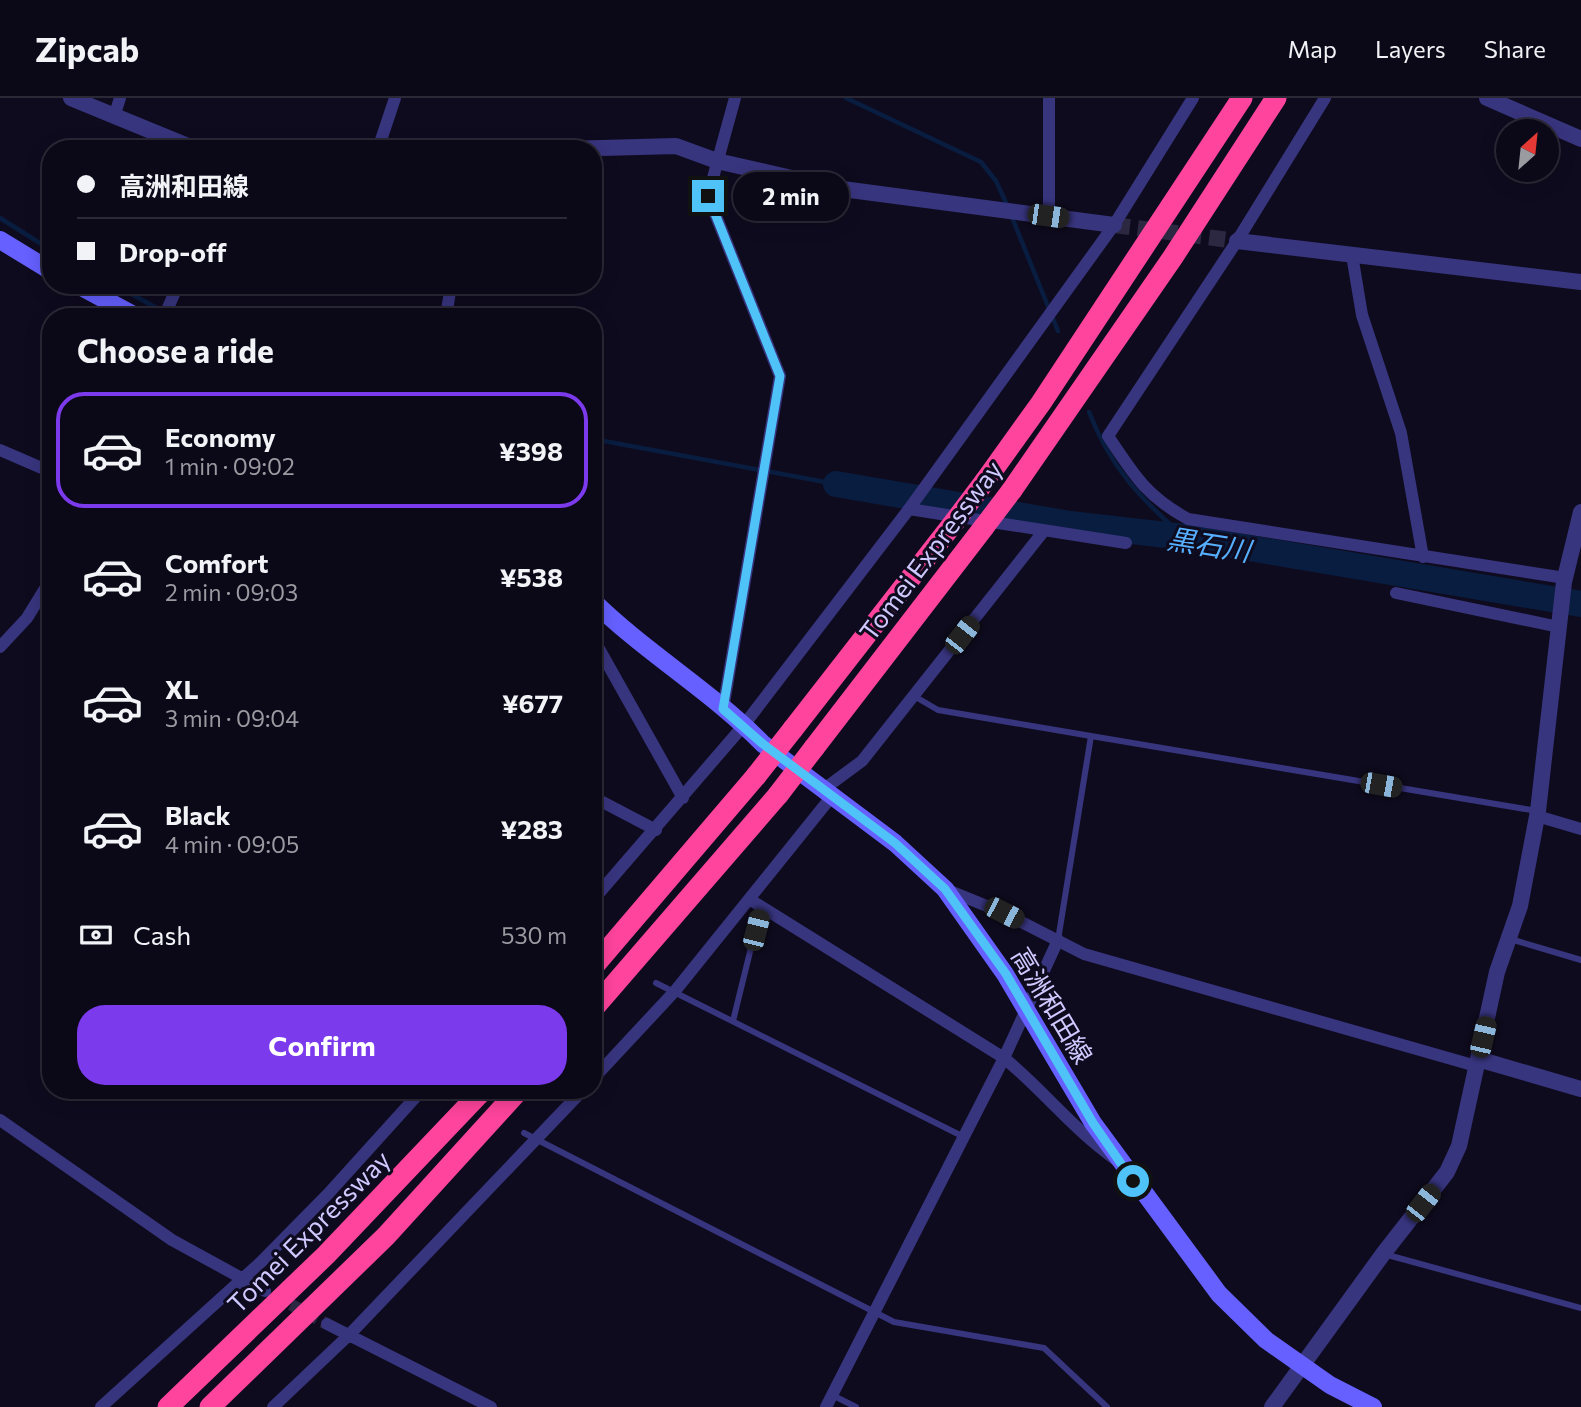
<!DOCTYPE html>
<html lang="en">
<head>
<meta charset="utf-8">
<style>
  body { margin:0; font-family:Commissioner,"Noto Sans JP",sans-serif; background:#191624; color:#f1f3f6; height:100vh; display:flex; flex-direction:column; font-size:26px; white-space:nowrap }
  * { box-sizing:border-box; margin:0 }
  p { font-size:23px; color:#9a9aa1 }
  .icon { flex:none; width:38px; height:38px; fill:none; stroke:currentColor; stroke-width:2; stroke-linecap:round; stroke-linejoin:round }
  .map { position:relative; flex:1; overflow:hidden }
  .side { position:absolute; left:42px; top:210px; width:560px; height:791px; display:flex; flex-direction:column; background:#0b0817; border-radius:28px; box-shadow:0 4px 18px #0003,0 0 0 2px #2b2936 }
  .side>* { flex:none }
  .top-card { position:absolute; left:42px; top:42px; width:560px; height:154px; border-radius:28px; box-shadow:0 4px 18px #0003,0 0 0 2px #2b2936; display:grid; align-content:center; height:154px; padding:0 35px; background:#0b0817 }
  .needle { width:46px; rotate:27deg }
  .tools { position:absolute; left:1496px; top:21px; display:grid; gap:14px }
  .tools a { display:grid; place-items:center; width:63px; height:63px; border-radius:50%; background:#0b0817; box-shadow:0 4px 18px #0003,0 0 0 2px #2b2936; font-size:35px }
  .end { position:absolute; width:32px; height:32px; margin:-16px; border:9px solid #4fc3f7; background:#111; box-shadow:0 0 0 4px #111 }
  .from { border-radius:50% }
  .bubble { position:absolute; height:49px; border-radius:24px; background:#0b0817; box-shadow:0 4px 18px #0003,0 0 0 2px #2b2936; font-size:23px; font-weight:700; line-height:49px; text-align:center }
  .car { position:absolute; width:21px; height:42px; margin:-21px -10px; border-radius:9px; box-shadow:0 0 5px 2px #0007; background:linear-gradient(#222 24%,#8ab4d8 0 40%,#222 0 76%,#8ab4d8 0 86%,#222 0) }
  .top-card b { display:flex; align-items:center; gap:24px; height:66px; font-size:26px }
  .top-card b+b { border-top:2px solid #2b2936 }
  .top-card i { width:18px; height:18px; background:#f1f3f6 }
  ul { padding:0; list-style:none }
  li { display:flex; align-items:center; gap:21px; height:116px; margin:0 14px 10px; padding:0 21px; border:4px solid transparent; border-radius:28px }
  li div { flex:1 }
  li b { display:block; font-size:26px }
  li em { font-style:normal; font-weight:700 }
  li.current { border-color:#7c3aed }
  li>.icon { width:63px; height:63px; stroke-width:1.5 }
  h2 { padding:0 35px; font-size:32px; line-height:84px }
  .pay { display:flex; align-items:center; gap:18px; height:77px; padding:0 35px; font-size:26px }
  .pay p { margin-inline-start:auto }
  .action { display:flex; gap:14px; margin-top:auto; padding:14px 35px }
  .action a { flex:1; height:80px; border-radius:28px; background:#7c3aed; color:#fff; font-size:28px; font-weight:700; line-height:80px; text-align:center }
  header { display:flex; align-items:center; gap:42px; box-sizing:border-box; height:98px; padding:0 35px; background:#0b0817; border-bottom:2px solid #2b2936 }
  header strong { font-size:33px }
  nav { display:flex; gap:38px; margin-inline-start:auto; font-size:24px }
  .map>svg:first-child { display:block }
</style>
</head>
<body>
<header>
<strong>Zipcab</strong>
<nav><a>Map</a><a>Layers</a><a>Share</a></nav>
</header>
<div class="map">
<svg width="1581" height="1309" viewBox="0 0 1581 1309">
  <rect width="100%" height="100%" fill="#0f0b1f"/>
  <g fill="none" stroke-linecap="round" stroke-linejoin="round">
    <path stroke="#091d40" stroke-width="4.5" d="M846,0L981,64L996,83L1008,109
      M1011,117L1058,233
      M0,120L51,152
      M115,187L173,219
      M1089,314C1111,370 1140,400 1184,439
      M593,341L836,386"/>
    <path stroke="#091d40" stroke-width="26" d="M836,386L1070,426L1184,439L1581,506"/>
    <path stroke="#2c2841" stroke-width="12" stroke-dasharray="12 6" stroke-linecap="butt" d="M275,1198L327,1226"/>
    <path stroke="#2c2841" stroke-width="16" stroke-dasharray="16 8" stroke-linecap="butt" d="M1114,127L1237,143"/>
    <path stroke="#38357f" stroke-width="6" d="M914,598L938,612L1091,638
      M1510,841L1581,862
      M1058,842L1091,638L1537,713
      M656,885L964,1039
      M733,923L761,809
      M524,1035L894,1224L1044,1250L1107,1309
      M1384,1156L1581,1210
      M832,1297L856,1309"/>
    <path stroke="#38357f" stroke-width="12" d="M1325,0L1237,143L1108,338C1134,377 1146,398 1188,421L1565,480
      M114,19L120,0
      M378,51L395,0
      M1049,118V0
      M1352,157L1362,217L1401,335L1423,459
      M164,219L178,187
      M446,219L451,187
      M0,352L51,374
      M909,411L1126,445
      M1396,495L1559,529
      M593,540L683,700
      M0,549L27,520L51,481
      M723,611L780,278L708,98L735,0
      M824,691L862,663L1043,434
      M593,699L656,732
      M1537,718L1581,731
      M945,791L1004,815L1084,856L1476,968
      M749,801L1004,960C1043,992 1074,1032 1115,1061
      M593,802L744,627L909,411L1114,127L1193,0
      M593,981L675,893L832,698
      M0,1022L172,1142L265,1193
      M327,1226L491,1309
      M101,1309L261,1164L328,1096L422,992
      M273,1309L349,1237L583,992
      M826,1309L1004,960L1058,842"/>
    <path stroke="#38357f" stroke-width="16" d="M71,0L195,51
      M1487,0L1581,41
      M564,51L676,48L717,63L835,90L1114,127
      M1237,143L1581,184
      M1478,961L1581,991
      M1272,1309L1383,1156L1447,1074L1459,1048L1497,874L1520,808L1538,713L1564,484L1581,414"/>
    <path stroke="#6560ff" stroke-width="18" d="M0,142L51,173
      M78,187L137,219
      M593,503C646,555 711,593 763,646L895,745L945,791L1005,876L1093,1025L1219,1196L1266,1242L1330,1287L1373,1309"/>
    <path stroke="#ff449d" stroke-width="21" d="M985,383L1041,305L1242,0
      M1012,392L1173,159L1276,0
      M793,631L955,423
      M814,650L984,429
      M593,869L756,678
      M593,911L778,697
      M168,1309L326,1157L483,992
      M210,1309L386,1138L519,992"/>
    <path stroke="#ff449d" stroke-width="21" d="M955,423L985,383
      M984,429L1012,392
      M756,678L793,631
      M778,697L814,650"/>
  </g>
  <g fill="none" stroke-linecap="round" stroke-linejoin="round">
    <path stroke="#4fc3f7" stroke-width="9" d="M708,98L780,278L723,611L763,646L895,745L945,791L1006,876L1093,1025L1133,1083"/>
  </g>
  <g text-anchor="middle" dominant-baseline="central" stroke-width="6" stroke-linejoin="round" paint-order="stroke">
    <g font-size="26" fill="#d0c9ff" stroke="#0f0b1f">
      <text transform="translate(930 452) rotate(-53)">Tomei Expressway</text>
      <text transform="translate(1053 907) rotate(59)">高洲和田線</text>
      <text transform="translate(308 1133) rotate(-45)">Tomei Expressway</text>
    </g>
    <g font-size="28" font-style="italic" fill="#57b0ff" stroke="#0f0b1f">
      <text transform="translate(1209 446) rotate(9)">黒石川</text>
    </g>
  </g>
</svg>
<div class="tools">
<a><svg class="needle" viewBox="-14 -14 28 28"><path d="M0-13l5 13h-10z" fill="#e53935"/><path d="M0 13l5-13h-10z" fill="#9a9aa1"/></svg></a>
</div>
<i class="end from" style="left:1133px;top:1083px"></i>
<i class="end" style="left:708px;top:98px"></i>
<div class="bubble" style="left:733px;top:74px;width:116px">2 min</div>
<i class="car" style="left:1048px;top:118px;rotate:98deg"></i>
<i class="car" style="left:962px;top:537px;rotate:38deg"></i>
<i class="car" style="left:1381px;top:687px;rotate:100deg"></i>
<i class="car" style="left:1004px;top:815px;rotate:117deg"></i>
<i class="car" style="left:756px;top:832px;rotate:14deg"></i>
<i class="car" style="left:1483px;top:939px;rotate:13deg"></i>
<i class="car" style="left:1423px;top:1105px;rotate:38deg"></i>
<div class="top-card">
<b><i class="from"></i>高洲和田線</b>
<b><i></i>Drop-off</b>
</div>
<section class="side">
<h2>Choose a ride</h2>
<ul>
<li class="current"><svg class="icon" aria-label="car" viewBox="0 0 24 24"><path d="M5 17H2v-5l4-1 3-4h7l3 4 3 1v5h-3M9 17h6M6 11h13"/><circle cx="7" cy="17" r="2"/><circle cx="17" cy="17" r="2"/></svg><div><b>Economy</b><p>1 min · 09:02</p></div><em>¥398</em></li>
<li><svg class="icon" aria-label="car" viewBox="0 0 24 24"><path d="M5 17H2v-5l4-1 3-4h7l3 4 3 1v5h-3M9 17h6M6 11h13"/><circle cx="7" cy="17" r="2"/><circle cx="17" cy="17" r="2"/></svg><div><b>Comfort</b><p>2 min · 09:03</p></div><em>¥538</em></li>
<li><svg class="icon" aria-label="car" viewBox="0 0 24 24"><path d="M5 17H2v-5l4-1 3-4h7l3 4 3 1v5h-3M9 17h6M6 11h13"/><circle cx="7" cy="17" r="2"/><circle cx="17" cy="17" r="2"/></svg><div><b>XL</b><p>3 min · 09:04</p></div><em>¥677</em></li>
<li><svg class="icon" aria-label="car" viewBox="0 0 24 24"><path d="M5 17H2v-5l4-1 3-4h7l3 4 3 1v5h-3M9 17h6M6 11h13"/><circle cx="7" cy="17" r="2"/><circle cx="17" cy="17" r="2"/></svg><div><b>Black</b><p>4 min · 09:05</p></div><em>¥283</em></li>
</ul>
<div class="pay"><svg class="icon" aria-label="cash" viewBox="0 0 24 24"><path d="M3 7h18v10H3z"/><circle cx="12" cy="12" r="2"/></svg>Cash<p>530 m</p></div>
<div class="action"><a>Confirm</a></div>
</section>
</div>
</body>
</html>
